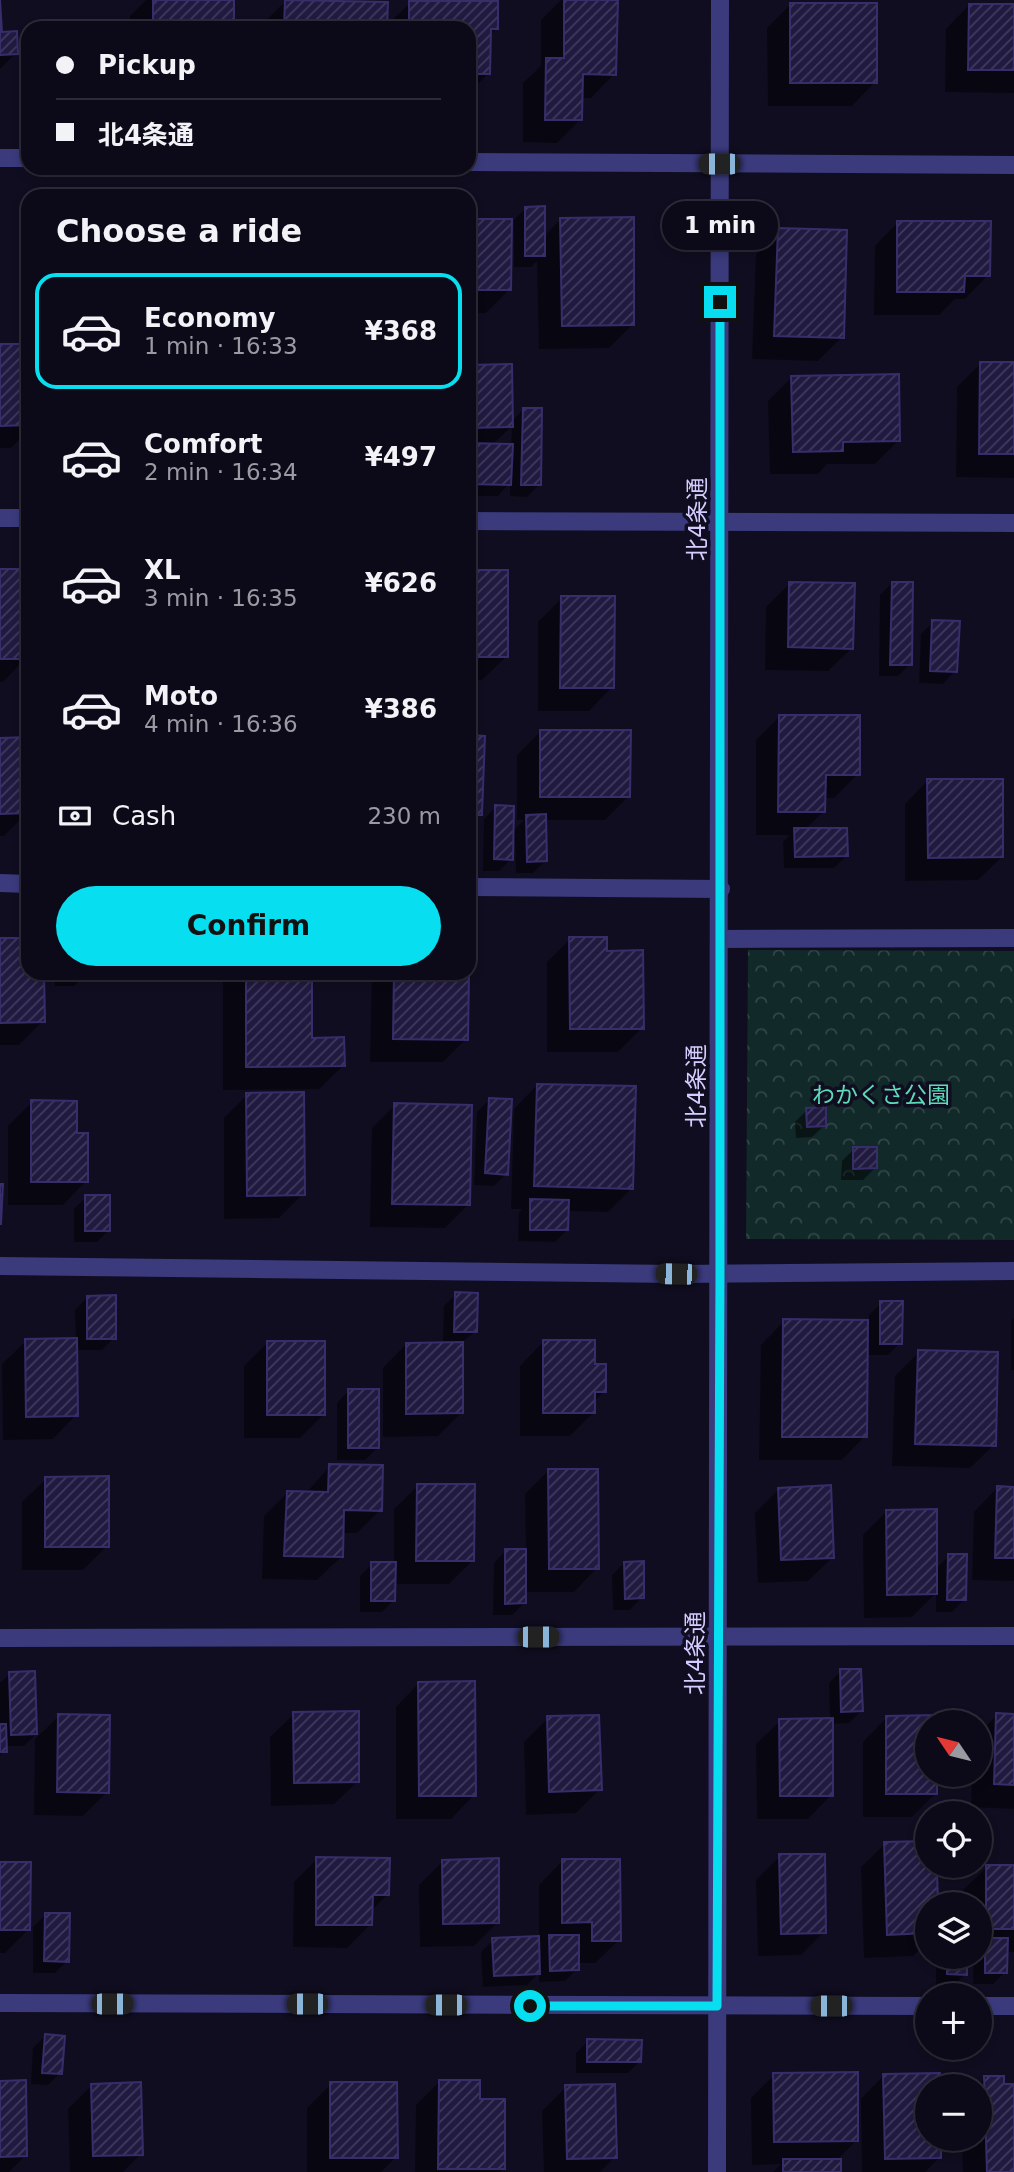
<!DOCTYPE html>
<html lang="en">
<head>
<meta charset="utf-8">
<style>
  body { margin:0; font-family:"DejaVu Sans","Noto Sans JP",sans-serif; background:#151321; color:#f1f3f6; height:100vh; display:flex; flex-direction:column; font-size:26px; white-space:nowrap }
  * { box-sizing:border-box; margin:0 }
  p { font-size:23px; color:#9a9aa2 }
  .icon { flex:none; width:38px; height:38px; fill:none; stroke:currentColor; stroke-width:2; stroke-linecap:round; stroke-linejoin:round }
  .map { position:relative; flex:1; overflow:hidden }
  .panel { position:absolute; left:21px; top:189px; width:455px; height:791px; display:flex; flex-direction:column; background:#0c0a18; border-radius:21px; box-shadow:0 4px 10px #0003,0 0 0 2px #2c2b37 }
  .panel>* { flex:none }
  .top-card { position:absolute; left:21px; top:21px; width:455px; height:154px; border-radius:21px; box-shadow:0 4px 10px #0003,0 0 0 2px #2c2b37; display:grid; align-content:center; height:154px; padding:0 35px; background:#0c0a18 }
  .needle { width:46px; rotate:305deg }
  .tools { position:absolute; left:915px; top:1710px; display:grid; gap:14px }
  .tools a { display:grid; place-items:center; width:77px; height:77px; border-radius:50%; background:#0c0a18; box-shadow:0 4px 10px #0003,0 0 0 2px #2c2b37; font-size:35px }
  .end { position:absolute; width:32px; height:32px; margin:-16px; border:9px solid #07dff0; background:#111; box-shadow:0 0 0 4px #111 }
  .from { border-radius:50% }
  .bubble { position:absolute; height:49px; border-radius:24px; background:#0c0a18; box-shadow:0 4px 10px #0003,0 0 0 2px #2c2b37; font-size:23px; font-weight:700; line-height:49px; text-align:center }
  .car { position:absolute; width:21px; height:42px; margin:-21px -10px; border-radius:9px; box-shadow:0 0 5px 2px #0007; background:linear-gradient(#222 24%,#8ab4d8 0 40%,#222 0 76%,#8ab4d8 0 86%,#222 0) }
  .top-card b { display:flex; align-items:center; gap:24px; height:66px; font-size:26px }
  .top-card b+b { border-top:2px solid #2c2b37 }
  .top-card i { width:18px; height:18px; background:#f1f3f6 }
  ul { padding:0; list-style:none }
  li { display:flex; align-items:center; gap:21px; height:116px; margin:0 14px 10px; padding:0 21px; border:4px solid transparent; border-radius:21px }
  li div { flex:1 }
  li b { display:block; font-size:26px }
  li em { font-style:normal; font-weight:700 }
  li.current { border-color:#07dff0 }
  li>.icon { width:63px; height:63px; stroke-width:1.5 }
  h2 { padding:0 35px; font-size:32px; line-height:84px }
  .pay { display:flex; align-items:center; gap:18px; height:77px; padding:0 35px; font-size:26px }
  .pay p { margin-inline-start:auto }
  .cta { display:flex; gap:14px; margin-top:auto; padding:14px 35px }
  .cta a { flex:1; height:80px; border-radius:42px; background:#07dff0; color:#111; font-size:28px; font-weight:700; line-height:80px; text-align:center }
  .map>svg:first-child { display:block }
</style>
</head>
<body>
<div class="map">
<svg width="1014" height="2172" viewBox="0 0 1014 2172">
  <defs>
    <pattern id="park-crowns" width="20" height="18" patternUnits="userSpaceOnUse" patternTransform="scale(1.75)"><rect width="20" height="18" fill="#112928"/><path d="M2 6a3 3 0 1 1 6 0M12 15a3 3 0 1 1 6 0" fill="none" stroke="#334748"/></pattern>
    <pattern id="building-hatch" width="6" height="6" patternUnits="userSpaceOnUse" patternTransform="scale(1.75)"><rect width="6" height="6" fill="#211a40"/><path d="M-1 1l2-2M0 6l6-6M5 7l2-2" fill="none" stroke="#403a5d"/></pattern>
  </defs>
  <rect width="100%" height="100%" fill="#100d20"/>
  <path fill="url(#park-crowns)" d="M748,950L1014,951V1240L746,1239Z"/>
  <path fill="#0007" fill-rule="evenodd" d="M146,0H232V28H130V16Z
    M561,0H616L614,74L591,98H581L580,120L557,143L523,142V83L541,66V20Z
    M286,1L385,27L410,3L497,28L489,36L488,74L469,93V28H262V24Z
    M791,4L875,82L852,106H768L767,28Z
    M969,5L1014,6V93L945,92L946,29Z
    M0,34L16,53L0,69Z
    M526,208L543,237L561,219L633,324L609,348L539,349L537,261L531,267H514V220Z
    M469,221L509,290L486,313H469Z
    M898,222L988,275L965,299H955L939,315H874L875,246Z
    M779,230L842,337L818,361L752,359L756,254Z
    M0,346H28V431L11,448H0Z
    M981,363L1014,364V478L956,477L957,387Z
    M469,367L511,422L524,409L539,485L527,497L510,496V483L498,496H469ZM512,426L511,446L492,445Z
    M792,377L898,441L875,464H827L818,474H770L768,401Z
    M0,571L26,658L3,682H0Z
    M469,571L506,657L482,680H469Z
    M790,583L852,648L828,671L765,670L766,607Z
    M892,583L910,664L898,676H879L880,595Z
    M562,598L612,687L589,711H538V622Z
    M933,622L955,671L943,684L919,683L921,634Z
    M780,716L858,774L834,798H824V811L805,830L846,856L834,868H784L783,842L790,835H756V740Z
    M541,731L628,797L605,820H544L545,861L533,873H516L515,840H512L511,859L499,871H483L484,819L496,807L512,832L524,820H517V755Z
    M469,737L480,815L469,826Z
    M0,739L28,812L4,836H0Z
    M928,780L1002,857L978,880L905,881V804Z
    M28,939V973H42L43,1021L19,1045H0V940Z
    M570,939L605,952L642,1028L618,1052H547V962Z
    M55,973H86L74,986H55Z
    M223,973H311V1039L343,1066L319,1089L223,1090Z
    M372,973H467L466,1039L443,1062H370Z
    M537,1085L631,1189L608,1212L567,1211V1230L555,1242L518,1241L519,1213L522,1209H511L514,1109Z
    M247,1095L303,1194L279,1218L224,1219V1118Z
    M489,1100L506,1174L494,1186L474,1185L477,1112Z
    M32,1102L75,1135L86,1181L63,1205H8V1126Z
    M395,1105L468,1205L445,1228L370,1227L372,1128Z
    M807,1110L825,1125L812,1137L796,1138L795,1122Z
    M854,1149L875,1168L863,1180H841L842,1161Z
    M86,1197L109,1230L97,1242H74V1209Z
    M456,1294L476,1331L461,1343V1413L438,1436L383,1437V1368L406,1344H443L444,1306Z
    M87,1298L114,1338L102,1350H75L76,1415L53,1439L3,1440L2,1364L26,1341L76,1340L75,1310Z
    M881,1303L900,1343L888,1355H866L865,1436L842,1460H759L761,1345L784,1321L869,1322V1315Z
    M1014,1318V1370H1011V1321Z
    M268,1342L324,1414L300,1438H244V1366Z
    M543,1342L594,1365L604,1391L594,1402V1412L570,1436H520V1366Z
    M919,1352L994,1445L970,1468L892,1466L895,1376Z
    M349,1390L377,1448L365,1460H337V1403Z
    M330,1466L380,1510L357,1533H342L341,1557L317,1580L262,1579L264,1516L287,1493H306Z
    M549,1470L597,1568L574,1592H524V1603L512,1615H493L494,1563L506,1550L526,1551L525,1494Z
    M46,1479L107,1546L83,1570H22V1502Z
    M418,1486L473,1560L449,1584H394V1600L382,1612H360V1576L372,1564H394V1509Z
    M997,1488H1014V1581L972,1580L974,1512Z
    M779,1489L832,1558L808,1581L758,1583L755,1513Z
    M887,1511L935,1569L949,1556L964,1600L952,1612H936V1593L912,1617L864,1618L863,1535Z
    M624,1563L642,1597L630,1610H613L612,1575Z
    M841,1671L861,1711L849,1723L831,1724V1795L808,1819H757L756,1744L780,1721L830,1720L829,1683Z
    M10,1674L36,1734L24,1746H5L0,1756V1683Z
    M419,1683L474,1795L451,1819H396V1707Z
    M294,1714L358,1781L334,1804L271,1806L270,1737Z
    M1014,1714V1809L971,1807L972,1774H980V1732L997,1715Z
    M59,1716L107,1792L83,1816L34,1815L35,1739Z
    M548,1718L600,1789L576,1813L526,1815L524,1742Z
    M886,1718L935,1722H928V1774L936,1793L912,1817H863V1742Z
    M885,1844L928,1866H946V1870L935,1881L936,1904H928V1941L913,1956L864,1958L861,1867Z
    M780,1856L824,1932L801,1955L758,1956L756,1880Z
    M317,1859L388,1894L371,1911V1924L347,1948L293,1947L294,1882Z
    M443,1861L497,1923L474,1946L420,1947L419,1885Z
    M562,1861L619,1940L595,1963H577V1969L565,1981L539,1982V1973L527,1985L483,1987L481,1952L493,1940L539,1938V1885Z
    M0,1864L29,1929L5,1953H0Z
    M1014,1866V1952H1005V1972L993,1984H973L974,1956H980V1904H963V1890L987,1867Z
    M45,1915L67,1961L55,1973H33V1927Z
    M936,1956H965V1974L953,1986H936Z
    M45,2036L60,2073L48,2085L31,2084L33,2048Z
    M588,2041L640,2061L628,2073H576V2053Z
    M774,2075L857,2140L836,2161L839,2172H773L781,2164L752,2165L751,2098Z
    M884,2075L938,2086H928V2138H944L939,2144V2158L925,2172H862L861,2099Z
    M985,2078L1002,2086H1014V2172H963L962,2138H980V2086H977Z
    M439,2082L478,2101L504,2168L500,2172H415L416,2105Z
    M0,2083L25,2156L9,2172H0Z
    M331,2084L396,2157L381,2172H307V2108Z
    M92,2085L141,2154L123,2172H70L68,2109Z
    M566,2087L615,2157L600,2172H544L542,2111Z"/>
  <path fill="url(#building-hatch)" stroke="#372d6b" stroke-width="2" d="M0,0L2,32L17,31L18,54L0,55Z
    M153,0H234V28H153Z
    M285,0L388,2L387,28H284Z
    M564,0H618L616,75L583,74L582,120H545L546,58H564Z
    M409,1H498V29H491L490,74H469V28H409Z
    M790,3H877V83H790Z
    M969,4H1014V70H968Z
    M545,206V256H525V207Z
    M634,217V325L562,326L560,218Z
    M469,219H512L511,290H469Z
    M897,221H991L990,276H965L964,292H897Z
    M778,228L847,230L844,338L774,336Z
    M0,344H28V425L0,426Z
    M980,362H1014V454H979Z
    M512,364L513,427L469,428V365Z
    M899,374L900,441L843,442V451L793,452L791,376Z
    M523,408H542L541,485H521Z
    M469,443L513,444L511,485L469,484Z
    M0,569H28V659H0Z
    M469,570H508V657H469Z
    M789,582L855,583L853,649L788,647Z
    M892,582H913L912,665H890Z
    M561,596H615L614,688H560Z
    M932,620L960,621L957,672L930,671Z
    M779,715H860V775H826L825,812H778Z
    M540,730H631L630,797H540Z
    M469,735L485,736L482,815H469Z
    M28,737V813L0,814V738Z
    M927,779H1003V857L928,858Z
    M495,805L514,806L513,860L494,859Z
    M546,814L547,861L527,862L526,815Z
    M794,828H847L848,856L795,857Z
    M569,937H607V951L643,950L644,1029H570Z
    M0,938H28V973H44L45,1022L0,1023Z
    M246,973H312V1038L344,1037L345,1066L246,1067Z
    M394,973H469L468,1040L393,1039Z
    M537,1084L636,1086L633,1189L534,1186Z
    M304,1092L305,1195L247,1196L246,1093Z
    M489,1098L512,1099L508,1175L485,1173Z
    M31,1100L77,1101V1133H88V1182H31Z
    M394,1103L472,1105L470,1205L392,1204Z
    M826,1107V1126L807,1127L806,1108Z
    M853,1147H877V1168L853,1169Z
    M0,1184H3L1,1224H0Z
    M85,1195H110V1231H85Z
    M530,1199L569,1200L568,1230H530Z
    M455,1292L478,1293L477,1332H454Z
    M116,1295V1339H87V1296Z
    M880,1301H903L902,1344H880Z
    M783,1319L868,1320L867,1437H782Z
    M77,1338L78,1416L26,1417L25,1339Z
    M543,1340H595V1364H606V1392H595V1413H543Z
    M267,1341H325V1415H267Z
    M463,1342V1413L406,1414V1343Z
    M918,1350L998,1352L996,1446L915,1444Z
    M348,1389H379V1448H348Z
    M329,1464L383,1465L382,1511L344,1510L343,1557L284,1556L287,1491L328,1492Z
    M548,1469H598L599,1569H549Z
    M109,1476V1547H45V1477Z
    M417,1484H475L474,1561H416Z
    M831,1485L834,1558L781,1560L778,1488Z
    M997,1486L1014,1487V1558H995Z
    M937,1509V1594L887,1595L886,1510Z
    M505,1549H526V1603L505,1604Z
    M948,1554H967L966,1600H947Z
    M644,1561V1598L625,1599L624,1562Z
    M371,1562H396L395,1601H371Z
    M840,1669H861L863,1711L841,1712Z
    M35,1671L37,1734L11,1735L9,1672Z
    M475,1681L476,1796H419L418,1682Z
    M359,1711V1782L294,1783L293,1712Z
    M996,1713L1014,1714V1785L994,1784Z
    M58,1714L110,1715L109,1793L57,1792Z
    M599,1715L602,1790L549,1792L547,1716Z
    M937,1715V1722H928V1774H937V1794H886V1716Z
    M833,1718V1796H780L779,1719Z
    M0,1724H6L7,1752H0Z
    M928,1841V1866H948V1870L937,1871L938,1904H928V1933L887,1935L884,1842Z
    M779,1854H825L826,1933L781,1934Z
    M316,1857L390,1858L389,1895H373L372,1925H316Z
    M499,1858V1923L443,1924L442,1860Z
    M562,1859H620L621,1941H592V1922L562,1923Z
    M0,1862H31L30,1930H0Z
    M986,1865H1014V1929H986Z
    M45,1913H70L69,1962L44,1961Z
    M549,1935H579V1970L550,1971Z
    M539,1936L540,1974L494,1976L492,1938Z
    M985,1938H1008L1007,1973H985Z
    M947,1956H967V1975L947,1974Z
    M45,2034L65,2036L62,2074L42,2073Z
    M587,2039L642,2040L641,2062H587Z
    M858,2072V2141L774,2142L773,2073Z
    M940,2073V2086H928V2138H941V2158L885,2159L883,2074Z
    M984,2076H1004V2084H1014V2172H987Z
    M26,2080L27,2156L0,2157V2081Z
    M439,2080H480V2099H505V2169H438Z
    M141,2082L143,2155L93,2156L91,2084Z
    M330,2082H397L398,2158H330Z
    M615,2084L617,2158L567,2159L565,2085Z
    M783,2159H841V2172H783Z"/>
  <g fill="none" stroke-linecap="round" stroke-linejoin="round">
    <path stroke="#3a3a7d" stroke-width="18" d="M0,158H28
      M469,162L1014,165
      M0,518H28
      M469,521L1014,523
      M0,883L28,884
      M469,887L721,889
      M720,939L1014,938
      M0,1266L676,1274L1014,1271
      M0,1638L1014,1636
      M0,2003L928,2006
      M980,2006H1014"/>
    <path stroke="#3a3a7d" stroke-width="18" d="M717,2172L720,0"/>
  </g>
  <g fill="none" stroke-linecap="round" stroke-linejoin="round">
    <path stroke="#07dff0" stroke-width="9" d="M530,2006H717L720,1274V302"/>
  </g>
  <g text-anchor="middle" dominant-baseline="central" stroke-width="7" stroke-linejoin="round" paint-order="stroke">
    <g font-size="23" fill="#d2cdfe" stroke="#100d20">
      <text transform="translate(697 519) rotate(-90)">北4条通</text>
      <text transform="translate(696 1086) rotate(-90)">北4条通</text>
      <text transform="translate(695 1653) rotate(-90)">北4条通</text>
    </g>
    <g font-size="23" fill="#5cdbb8" stroke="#100d20">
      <text x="881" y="1095">わかくさ公園</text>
    </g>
  </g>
</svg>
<div class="tools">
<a><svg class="needle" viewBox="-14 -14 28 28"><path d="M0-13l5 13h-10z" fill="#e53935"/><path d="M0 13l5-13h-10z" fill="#9a9aa2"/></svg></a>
<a><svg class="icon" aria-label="locate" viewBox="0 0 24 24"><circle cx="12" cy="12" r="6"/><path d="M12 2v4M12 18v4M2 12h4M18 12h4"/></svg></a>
<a><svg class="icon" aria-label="layers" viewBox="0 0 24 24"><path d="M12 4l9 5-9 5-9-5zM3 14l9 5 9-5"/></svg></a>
<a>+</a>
<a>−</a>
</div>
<i class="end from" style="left:530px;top:2006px"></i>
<i class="end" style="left:720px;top:302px"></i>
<div class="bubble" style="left:662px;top:201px;width:116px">1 min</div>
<i class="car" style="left:719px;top:164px;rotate:270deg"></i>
<i class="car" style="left:676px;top:1274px;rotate:271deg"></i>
<i class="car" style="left:538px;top:1637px;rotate:90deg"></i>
<i class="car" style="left:112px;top:2004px;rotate:90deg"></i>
<i class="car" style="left:307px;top:2004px;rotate:270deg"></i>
<i class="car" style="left:446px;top:2005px;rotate:270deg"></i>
<i class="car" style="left:831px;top:2006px;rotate:270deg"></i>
<div class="top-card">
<b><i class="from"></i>Pickup</b>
<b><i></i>北4条通</b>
</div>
<section class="panel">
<h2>Choose a ride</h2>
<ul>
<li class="current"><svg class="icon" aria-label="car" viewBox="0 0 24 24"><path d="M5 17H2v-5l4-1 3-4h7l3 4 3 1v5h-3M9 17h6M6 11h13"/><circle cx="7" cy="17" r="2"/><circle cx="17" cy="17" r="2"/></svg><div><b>Economy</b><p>1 min · 16:33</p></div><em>¥368</em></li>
<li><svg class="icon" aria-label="car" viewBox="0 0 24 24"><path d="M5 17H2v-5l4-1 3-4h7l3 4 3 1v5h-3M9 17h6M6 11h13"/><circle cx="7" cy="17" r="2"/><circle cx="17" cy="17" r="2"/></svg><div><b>Comfort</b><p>2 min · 16:34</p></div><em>¥497</em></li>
<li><svg class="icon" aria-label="car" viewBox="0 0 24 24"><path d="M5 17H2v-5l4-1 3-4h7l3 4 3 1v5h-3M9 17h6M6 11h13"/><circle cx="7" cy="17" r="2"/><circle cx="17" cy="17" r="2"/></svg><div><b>XL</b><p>3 min · 16:35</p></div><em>¥626</em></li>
<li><svg class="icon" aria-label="car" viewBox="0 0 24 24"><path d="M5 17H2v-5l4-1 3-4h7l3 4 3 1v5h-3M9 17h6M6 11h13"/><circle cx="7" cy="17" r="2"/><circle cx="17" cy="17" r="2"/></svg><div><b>Moto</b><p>4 min · 16:36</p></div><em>¥386</em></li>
</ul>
<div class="pay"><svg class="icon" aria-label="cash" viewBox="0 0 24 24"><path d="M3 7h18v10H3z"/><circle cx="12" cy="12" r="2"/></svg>Cash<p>230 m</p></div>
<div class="cta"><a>Confirm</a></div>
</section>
</div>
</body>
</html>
